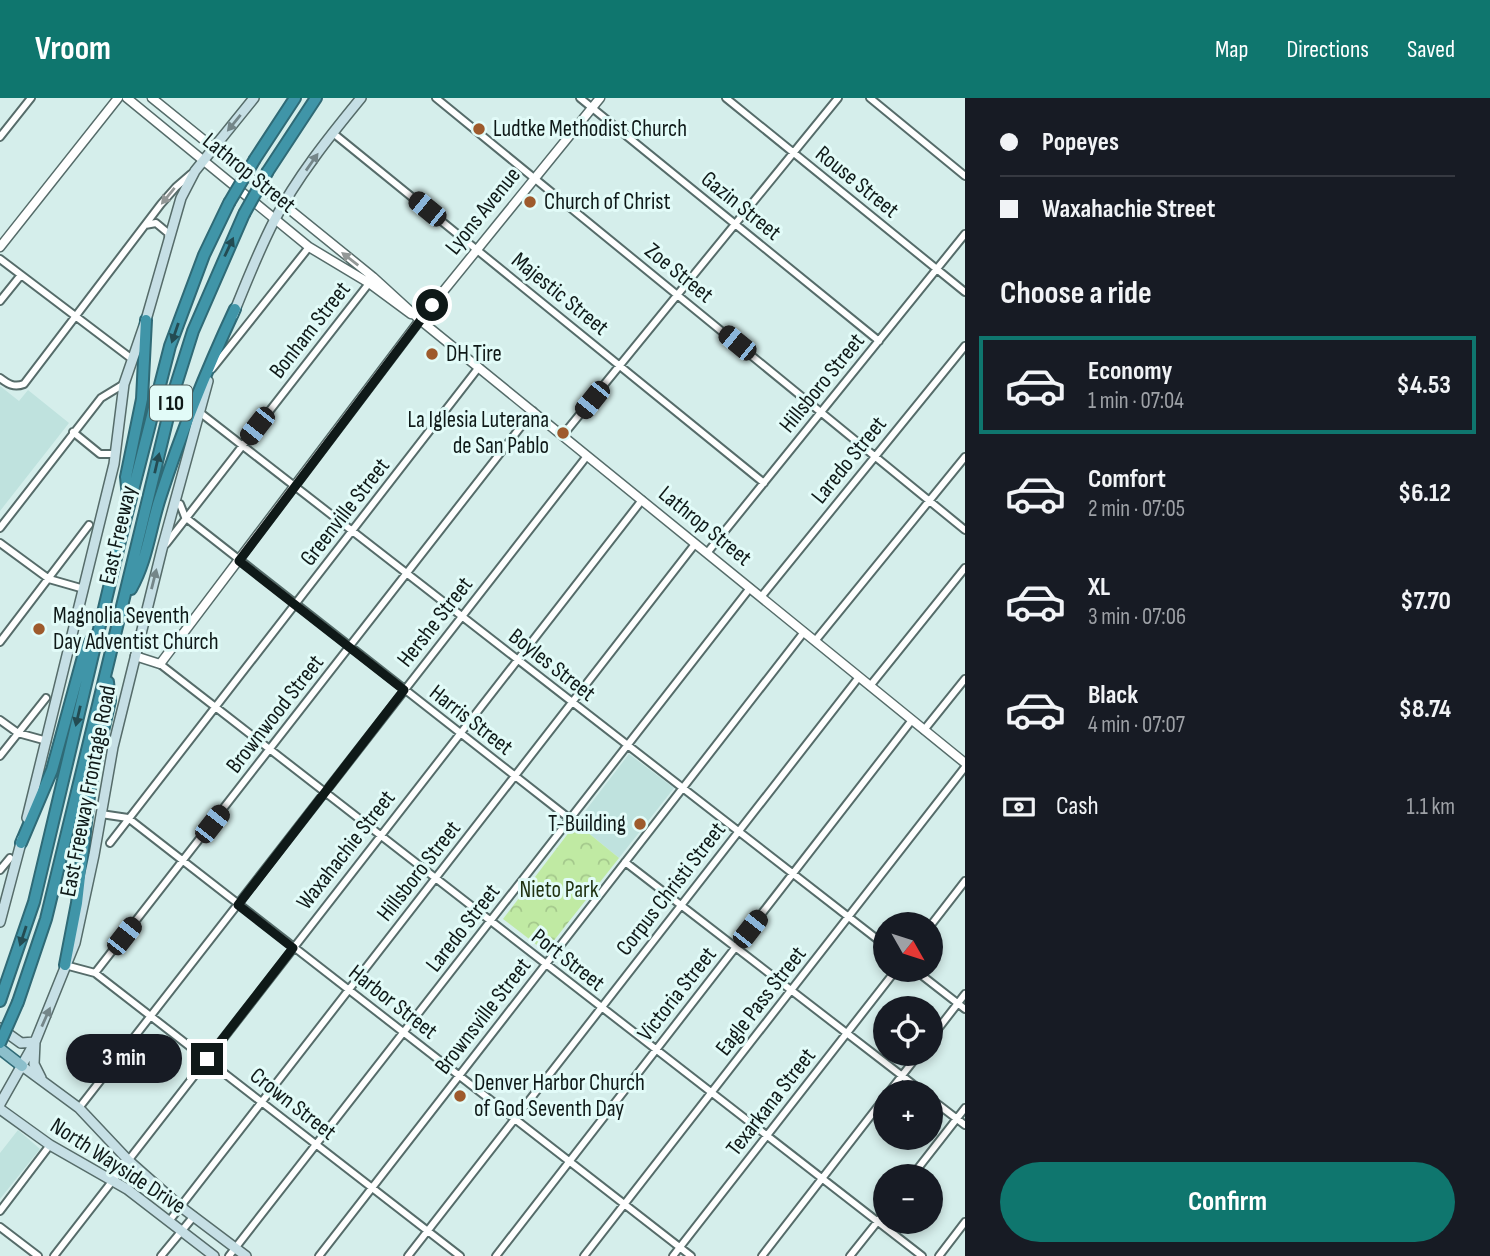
<!DOCTYPE html>
<html lang="en">
<head>
<meta charset="utf-8">
<style>
  body { margin:0; font-family:"Sofia Sans Condensed",sans-serif; background:#20242c; color:#f1f3f6; height:100vh; display:flex; flex-direction:column; font-size:26px; white-space:nowrap }
  * { box-sizing:border-box; margin:0 }
  p { font-size:23px; color:#9ea1a6 }
  .icon { flex:none; width:38px; height:38px; fill:none; stroke:currentColor; stroke-width:2; stroke-linecap:round; stroke-linejoin:round }
  .map { position:relative; flex:1; overflow:hidden }
  .details { display:flex; flex-direction:column; background:#171b24; width:525px }
  .details>* { flex:none }
  .top-card { display:grid; align-content:center; height:154px; padding:0 35px; background:#171b24 }
  .needle { width:46px; rotate:129deg }
  .controls { position:absolute; left:873px; top:814px; display:grid; gap:14px }
  .controls a { display:grid; place-items:center; width:70px; height:70px; border-radius:50%; background:#171b24; box-shadow:0 4px 10px #0003; font-size:35px }
  .end { position:absolute; width:32px; height:32px; margin:-16px; border:9px solid #0f1918; background:#fff; box-shadow:0 0 0 4px #fff }
  .from { border-radius:50% }
  .bubble { position:absolute; height:49px; border-radius:24px; background:#171b24; box-shadow:0 4px 10px #0003; font-size:23px; font-weight:700; line-height:49px; text-align:center }
  .car { position:absolute; width:21px; height:42px; margin:-21px -10px; border-radius:9px; box-shadow:0 0 5px 2px #0007; background:linear-gradient(#222 24%,#8ab4d8 0 40%,#222 0 76%,#8ab4d8 0 86%,#222 0) }
  .top-card b { display:flex; align-items:center; gap:24px; height:66px; font-size:26px }
  .top-card b+b { border-top:2px solid #363941 }
  .top-card i { width:18px; height:18px; background:#f1f3f6 }
  ul { padding:0; list-style:none }
  li { display:flex; align-items:center; gap:21px; height:98px; margin:0 14px 10px; padding:0 21px; border:4px solid transparent; border-radius:0px }
  li div { flex:1 }
  li b { display:block; font-size:26px }
  li em { font-style:normal; font-weight:700 }
  li.active { border-color:#0f766e }
  li>.icon { width:63px; height:63px; stroke-width:1.5 }
  h2 { padding:0 35px; font-size:32px; line-height:84px }
  .pay { display:flex; align-items:center; gap:18px; height:77px; padding:0 35px; font-size:26px }
  .pay p { margin-inline-start:auto }
  .button { display:flex; gap:14px; margin-top:auto; padding:14px 35px }
  .button a { flex:1; height:80px; border-radius:42px; background:#0f766e; color:#fff; font-size:28px; font-weight:700; line-height:80px; text-align:center }
  header { display:flex; align-items:center; gap:42px; box-sizing:border-box; height:98px; padding:0 35px; background:#0f766e; color:#fff }
  header strong { font-size:33px }
  nav { display:flex; gap:38px; margin-inline-start:auto; font-size:24px }
  main { display:flex; flex:1; min-height:0 }
  .map>svg:first-child { display:block }
</style>
</head>
<body>
<header>
<strong>Vroom</strong>
<nav><a>Map</a><a>Directions</a><a>Saved</a></nav>
</header>
<main>
<div class="map">
<svg width="965" height="1158" viewBox="0 0 965 1158">
  <defs>
    <pattern id="park-crowns" width="20" height="18" patternUnits="userSpaceOnUse" patternTransform="scale(1.75)"><rect width="20" height="18" fill="#c0eaa3"/><path d="M2 6a3 3 0 1 1 6 0M12 15a3 3 0 1 1 6 0" fill="none" stroke="#a4c88c"/></pattern>
  </defs>
  <rect width="100%" height="100%" fill="#d5eeeb"/>
  <path fill="#bfe2de" d="M0,288L19,303L28,292L69,325L0,413Z
    M629,656L674,690L619,760L576,725Z
    M18,1032L40,1051L0,1101V1055Z"/>
  <path fill="url(#park-crowns)" d="M576,725L619,760L552,845L537,847L503,821Z"/>
  <g fill="none" stroke-linecap="round" stroke-linejoin="round">
    <defs>
      <path id="minor" d="M436,0L965,432
        M580,0L879,243
        M726,0L965,194
        M870,0L965,78
        M333,35L764,385
        M0,39L31,0
        M145,127L156,125L168,135L169,141
        M0,161L132,261
        M0,203L21,177
        M212,271L309,149
        M0,280C8,286 14,290 24,286L161,106L176,89L191,76
        M198,313L886,848
        M73,334L100,356H115
        M563,337L838,0
        M180,406L185,419L570,721
        M0,430L101,300L124,286
        M0,445L49,481L84,491
        M166,446L370,184
        M707,455L965,136
        M761,499L965,248
        M815,543L965,359
        M0,544L89,427
        M160,566L922,1158
        M870,588L965,470
        M0,622L18,635L47,643
        M924,632L965,581
        M0,658L46,600
        M101,716L128,720L691,1158
        M110,745L479,269
        M625,764L923,994
        M0,772L10,760
        M931,827L965,783
        M65,867L95,875L460,1158
        M915,872L965,911
        M95,875L533,313
        M931,940L965,896
        M889,994L919,956
        M931,1001L965,1027
        M79,1010L587,358
        M912,1078L965,1010
        M0,1113L50,1047
        M170,1122L695,446
        M0,1129L38,1158
        M54,1158L642,402
        M161,1158L194,1118
        M229,1158L750,490
        M319,1158L804,534
        M408,1158L859,579
        M496,1158L912,622
        M584,1158L965,669
        M673,1158L896,872
        M762,1158L886,998
        M850,1158L886,1113
        M939,1158L965,1124"/>
      <path id="tertiary" d="M127,0L309,149L369,185L411,216
        M152,0L373,179L420,222L965,665
        M0,149L118,0
        M135,558L160,566L420,222L600,0"/>
      <path id="secondary" d="M233,217C246,185 258,154 274,123C297,79 329,39 361,0
        M27,720L114,366L124,286L146,222L181,100L195,73L254,0
        M0,824L22,741
        M0,930L21,945L35,944L34,966L41,980
        M22,968L79,1010L128,1062L181,1109L246,1158
        M0,1006L35,944L75,845L94,757L113,649L162,451L208,283
        M0,1011L50,1047L127,1091L214,1158"/>
      <path id="primary" d="M0,951L22,968"/>
      <path id="motorway" d="M255,61L295,0
        M268,73L316,0
        M128,399L126,379L142,301L146,222
        M131,491C147,463 150,431 160,400C181,335 206,273 235,211
        M21,745L52,672L84,555L93,539
        M65,867L77,805L90,689L110,603L108,584
        M0,903L34,804L121,439L170,248L204,157L229,105
        M18,904L46,821L175,290L193,233L244,116"/>
    </defs>
    <use href="#minor" stroke="#566c6a" stroke-width="10"/>
    <use href="#tertiary" stroke="#566c6a" stroke-width="11"/>
    <use href="#secondary" stroke="#566c6a" stroke-width="12"/>
    <use href="#primary" stroke="#2f6a76" stroke-width="13"/>
    <use href="#motorway" stroke="#2f6a76" stroke-width="14"/>
    <use href="#minor" stroke="#fff" stroke-width="6"/>
    <use href="#tertiary" stroke="#fff" stroke-width="8"/>
    <use href="#secondary" stroke="#c6dfe5" stroke-width="9"/>
    <use href="#primary" stroke="#8cbfcb" stroke-width="10"/>
    <use href="#motorway" stroke="#4095a8" stroke-width="10"/>
    <defs>
      <path id="motorway-bridge" d="M229,105L255,61
        M244,116L268,73
        M0,945L18,904"/>
    </defs>
    <use href="#motorway-bridge" stroke="#2f6a76" stroke-width="14" stroke-linecap="butt"/>
    <use href="#motorway-bridge" stroke="#4095a8" stroke-width="10"/>
  </g>
  <defs><path id="oneway-solid" d="M-6-.8H1V-3.2L6.5 0L1 3.2V.8H-6Z" transform="scale(1.75)"/></defs>
  <g fill="#748689">
    <use href="#oneway-solid" transform="translate(234 25) rotate(129)"/>
    <use href="#oneway-solid" transform="translate(312 64) rotate(-55)"/>
    <use href="#oneway-solid" transform="translate(154 481) rotate(-76)"/>
    <use href="#oneway-solid" transform="translate(46 919) rotate(-66)"/>
  </g>
  <g fill="#939897">
    <use href="#oneway-solid" transform="translate(168 98) rotate(129)"/>
    <use href="#oneway-solid" transform="translate(350 161) rotate(-142)"/>
  </g>
  <g fill="#234b52">
    <use href="#oneway-solid" transform="translate(229 149) rotate(-65)"/>
    <use href="#oneway-solid" transform="translate(175 235) rotate(109)"/>
    <use href="#oneway-solid" transform="translate(157 365) rotate(-77)"/>
    <use href="#oneway-solid" transform="translate(78 618) rotate(103)"/>
    <use href="#oneway-solid" transform="translate(23 838) rotate(108)"/>
  </g>
  <g fill="none" stroke-linecap="round" stroke-linejoin="round">
    <path stroke="#0f1918" stroke-width="9" d="M207,961L293,850L238,807L404,592L239,463L432,207"/>
  </g>
  <g fill="#9e5a2c" stroke="#e2fbf8" stroke-width="2.5">
    <circle cx="479" cy="31" r="7"/>
    <circle cx="530" cy="104" r="7"/>
    <circle cx="432" cy="256" r="7"/>
    <circle cx="563" cy="335" r="7"/>
    <circle cx="39" cy="531" r="7"/>
    <circle cx="640" cy="726" r="7"/>
    <circle cx="460" cy="998" r="7"/>
  </g>
  <g text-anchor="middle" dominant-baseline="central" stroke-width="6" stroke-linejoin="round" paint-order="stroke">
    <rect fill="#e2fbf8" stroke="#4e5d5b" stroke-width="2" x="150" y="287.5" width="42" height="35" rx="5"/>
    <g font-size="21" font-weight="bold" fill="#0f1918">
      <text x="171" y="305">I 10</text>
    </g>
    <g font-size="23" fill="#0f1918" stroke="#e2fbf8" text-anchor="start">
      <text x="493" y="31">Ludtke Methodist Church</text>
      <text x="544" y="104">Church of Christ</text>
      <text x="446" y="256">DH Tire</text>
      <text x="549" y="322" text-anchor="end">La Iglesia Luterana<tspan x="549" dy="26">de San Pablo</tspan></text>
      <text x="53" y="518">Magnolia Seventh<tspan x="53" dy="26">Day Adventist Church</tspan></text>
      <text x="626" y="726" text-anchor="end">T-Building</text>
      <text x="474" y="985">Denver Harbor Church<tspan x="474" dy="26">of God Seventh Day</tspan></text>
    </g>
    <g font-size="23" fill="#0f1918" stroke="#e2fbf8">
      <text transform="translate(249 75) rotate(39)">Lathrop Street</text>
      <text transform="translate(857 84) rotate(39)">Rouse Street</text>
      <text transform="translate(741 108) rotate(39)">Gazin Street</text>
      <text transform="translate(483 113) rotate(-51)">Lyons Avenue</text>
      <text transform="translate(679 175) rotate(39)">Zoe Street</text>
      <text transform="translate(560 196) rotate(39)">Majestic Street</text>
      <text transform="translate(310 232) rotate(-52)">Bonham Street</text>
      <text transform="translate(822 285) rotate(-51)">Hillsboro Street</text>
      <text transform="translate(849 362) rotate(-51)">Laredo Street</text>
      <text transform="translate(345 414) rotate(-52)">Greenville Street</text>
      <text transform="translate(705 428) rotate(39)">Lathrop Street</text>
      <text transform="translate(118 437) rotate(-77)">East Freeway</text>
      <text transform="translate(435 524) rotate(-52)">Hershe Street</text>
      <text transform="translate(552 567) rotate(38)">Boyles Street</text>
      <text transform="translate(275 616) rotate(-52)">Brownwood Street</text>
      <text transform="translate(471 622) rotate(38)">Harris Street</text>
      <text transform="translate(88 693) rotate(-79)">East Freeway Frontage Road</text>
      <text transform="translate(346 752) rotate(-52)">Waxahachie Street</text>
      <text transform="translate(419 773) rotate(-52)">Hillsboro Street</text>
      <text transform="translate(671 791) rotate(-52)">Corpus Christi Street</text>
      <text transform="translate(463 830) rotate(-52)">Laredo Street</text>
      <text transform="translate(568 862) rotate(38)">Port Street</text>
      <text transform="translate(677 896) rotate(-52)">Victoria Street</text>
      <text transform="translate(761 903) rotate(-52)">Eagle Pass Street</text>
      <text transform="translate(393 904) rotate(38)">Harbor Street</text>
      <text transform="translate(483 918) rotate(-52)">Brownsville Street</text>
      <text transform="translate(771 1004) rotate(-52)">Texarkana Street</text>
      <text transform="translate(293 1006) rotate(38)">Crown Street</text>
      <text transform="translate(118 1068) rotate(33)">North Wayside Drive</text>
    </g>
    <g font-size="23" fill="#1f3110" stroke="#e2fbf8">
      <text x="559" y="792">Nieto Park</text>
    </g>
  </g>
</svg>
<div class="controls">
<a><svg class="needle" viewBox="-14 -14 28 28"><path d="M0-13l5 13h-10z" fill="#e53935"/><path d="M0 13l5-13h-10z" fill="#9ea1a6"/></svg></a>
<a><svg class="icon" aria-label="locate" viewBox="0 0 24 24"><circle cx="12" cy="12" r="6"/><path d="M12 2v4M12 18v4M2 12h4M18 12h4"/></svg></a>
<a>+</a>
<a>−</a>
</div>
<i class="end from" style="left:432px;top:207px"></i>
<i class="end" style="left:207px;top:961px"></i>
<div class="bubble" style="left:66px;top:936px;width:116px">3 min</div>
<i class="car" style="left:427px;top:111px;rotate:309deg"></i>
<i class="car" style="left:737px;top:245px;rotate:309deg"></i>
<i class="car" style="left:592px;top:302px;rotate:219deg"></i>
<i class="car" style="left:257px;top:328px;rotate:218deg"></i>
<i class="car" style="left:212px;top:726px;rotate:38deg"></i>
<i class="car" style="left:750px;top:831px;rotate:38deg"></i>
<i class="car" style="left:124px;top:838px;rotate:38deg"></i>
</div>
<section class="details">
<div class="top-card">
<b><i class="from"></i>Popeyes</b>
<b><i></i>Waxahachie Street</b>
</div>
<h2>Choose a ride</h2>
<ul>
<li class="active"><svg class="icon" aria-label="car" viewBox="0 0 24 24"><path d="M5 17H2v-5l4-1 3-4h7l3 4 3 1v5h-3M9 17h6M6 11h13"/><circle cx="7" cy="17" r="2"/><circle cx="17" cy="17" r="2"/></svg><div><b>Economy</b><p>1 min · 07:04</p></div><em>$4.53</em></li>
<li><svg class="icon" aria-label="car" viewBox="0 0 24 24"><path d="M5 17H2v-5l4-1 3-4h7l3 4 3 1v5h-3M9 17h6M6 11h13"/><circle cx="7" cy="17" r="2"/><circle cx="17" cy="17" r="2"/></svg><div><b>Comfort</b><p>2 min · 07:05</p></div><em>$6.12</em></li>
<li><svg class="icon" aria-label="car" viewBox="0 0 24 24"><path d="M5 17H2v-5l4-1 3-4h7l3 4 3 1v5h-3M9 17h6M6 11h13"/><circle cx="7" cy="17" r="2"/><circle cx="17" cy="17" r="2"/></svg><div><b>XL</b><p>3 min · 07:06</p></div><em>$7.70</em></li>
<li><svg class="icon" aria-label="car" viewBox="0 0 24 24"><path d="M5 17H2v-5l4-1 3-4h7l3 4 3 1v5h-3M9 17h6M6 11h13"/><circle cx="7" cy="17" r="2"/><circle cx="17" cy="17" r="2"/></svg><div><b>Black</b><p>4 min · 07:07</p></div><em>$8.74</em></li>
</ul>
<div class="pay"><svg class="icon" aria-label="cash" viewBox="0 0 24 24"><path d="M3 7h18v10H3z"/><circle cx="12" cy="12" r="2"/></svg>Cash<p>1.1 km</p></div>
<div class="button"><a>Confirm</a></div>
</section>
</main>
</body>
</html>
